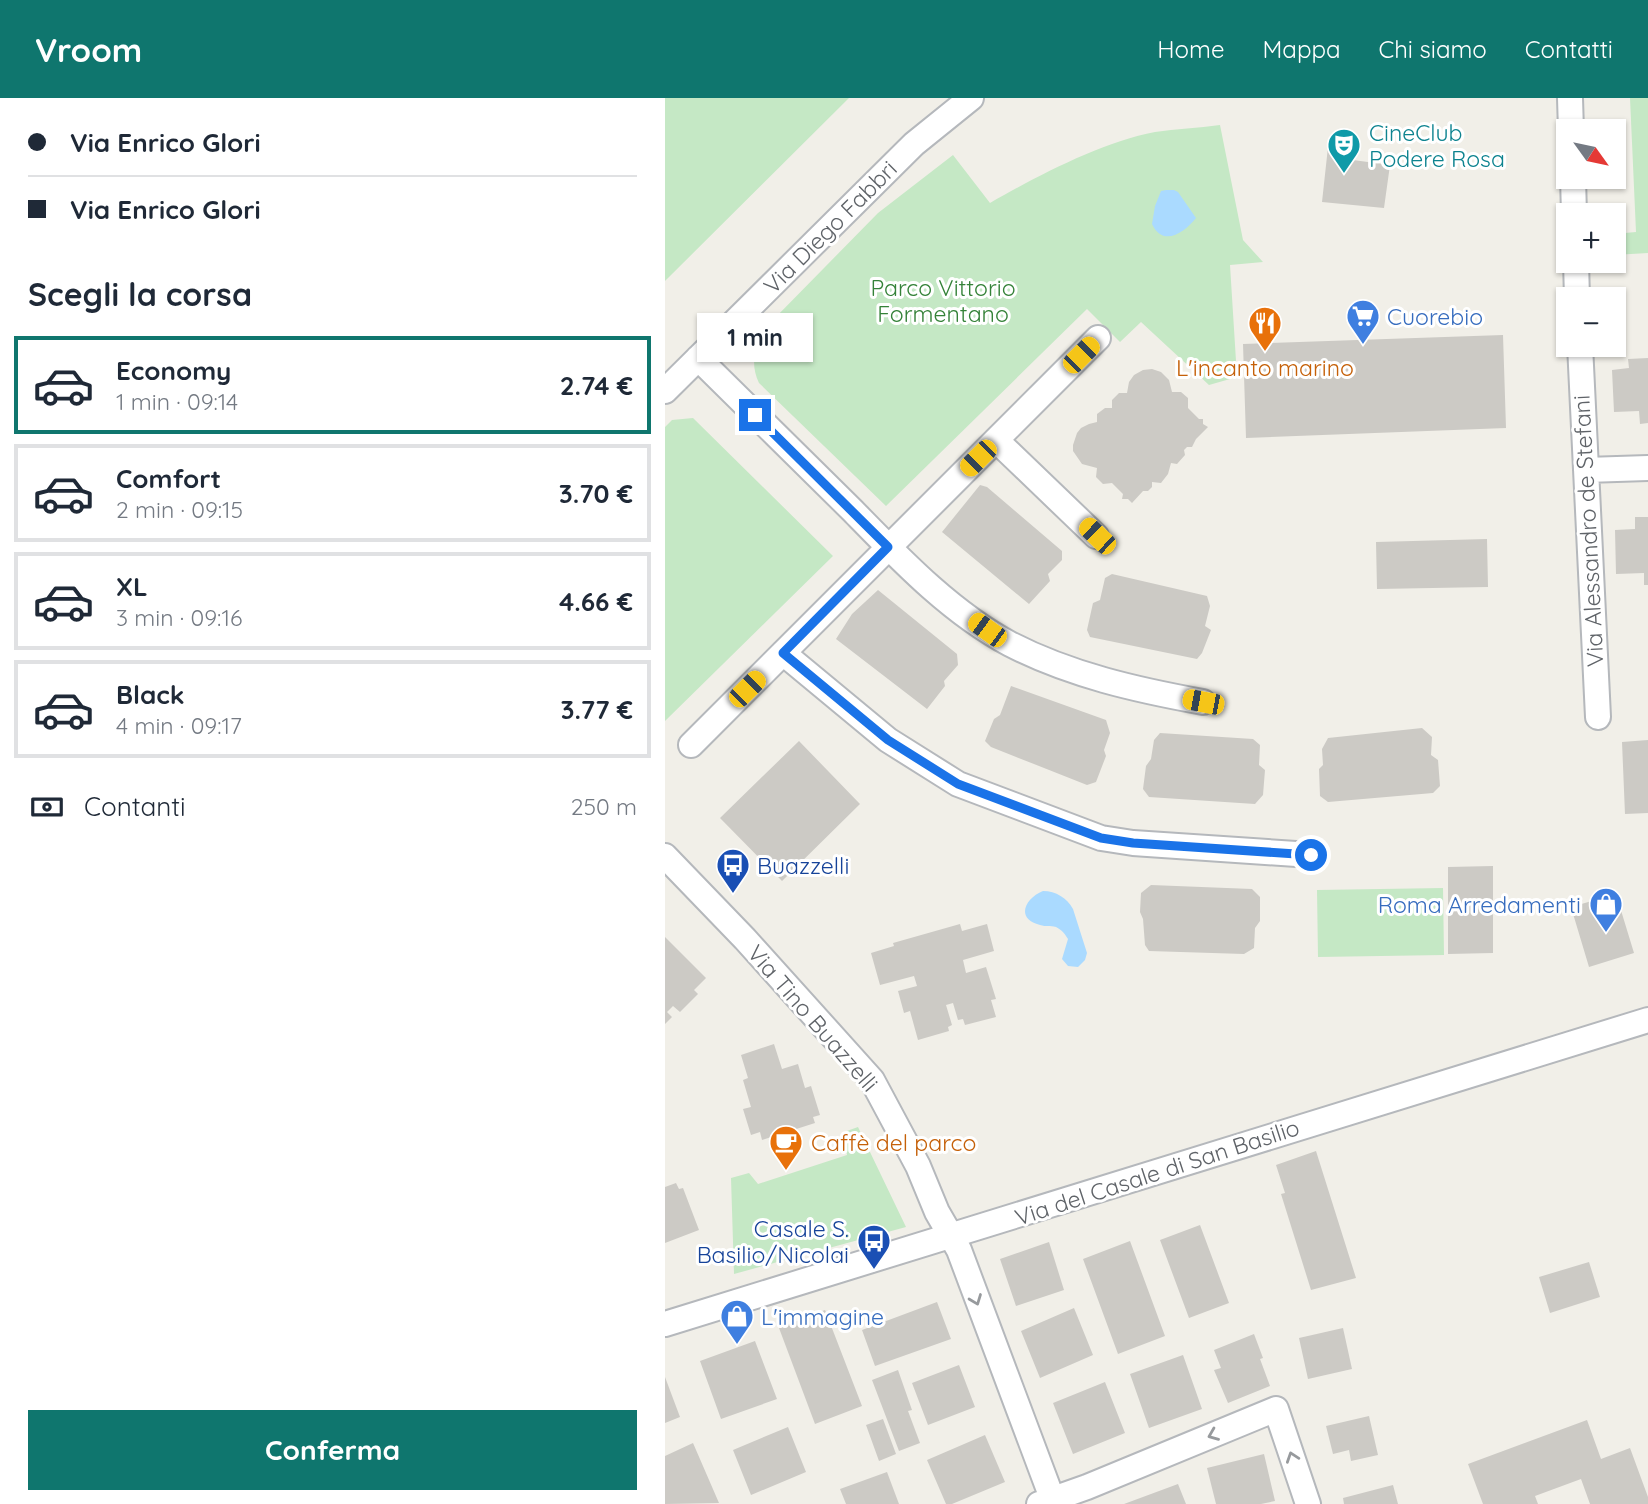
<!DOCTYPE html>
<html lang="it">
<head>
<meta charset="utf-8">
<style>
  body { margin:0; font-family:Quicksand,sans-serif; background:#f2f2f3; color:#1f2937; height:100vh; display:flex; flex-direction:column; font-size:26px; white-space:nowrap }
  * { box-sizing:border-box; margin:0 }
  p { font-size:23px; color:#747a83 }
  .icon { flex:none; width:38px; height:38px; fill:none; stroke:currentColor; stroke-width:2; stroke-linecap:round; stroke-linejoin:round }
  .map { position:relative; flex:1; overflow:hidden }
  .sheet { display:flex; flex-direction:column; background:#fff; width:665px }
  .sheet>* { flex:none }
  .top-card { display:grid; align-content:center; height:154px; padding:0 28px; background:#fff }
  .needle { width:46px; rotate:123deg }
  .controls { position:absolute; left:891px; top:21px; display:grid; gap:14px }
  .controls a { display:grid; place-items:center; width:70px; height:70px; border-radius:0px; background:#fff; box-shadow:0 2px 5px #0004; font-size:35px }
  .end { position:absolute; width:32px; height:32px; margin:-16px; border:9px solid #1a73e8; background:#fff; box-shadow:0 0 0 4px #fff }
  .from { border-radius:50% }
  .bubble { position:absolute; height:49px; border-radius:0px; background:#fff; box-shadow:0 2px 5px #0004; font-size:23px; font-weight:700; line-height:49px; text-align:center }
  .car { position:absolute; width:21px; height:42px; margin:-21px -10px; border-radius:9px; box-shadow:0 0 5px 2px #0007; background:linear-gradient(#f5c518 24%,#345 0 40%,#f5c518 0 76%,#345 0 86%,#f5c518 0) }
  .top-card b { display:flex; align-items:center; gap:24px; height:66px; font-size:26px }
  .top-card b+b { border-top:2px solid #e0e1e3 }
  .top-card i { width:18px; height:18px; background:#1f2937 }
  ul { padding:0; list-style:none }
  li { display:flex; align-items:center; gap:21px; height:98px; margin:0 14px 10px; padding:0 14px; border:4px solid #e0e1e3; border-radius:0px }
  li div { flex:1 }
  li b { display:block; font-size:26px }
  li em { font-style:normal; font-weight:700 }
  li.on { border-color:#0f766e }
  li>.icon { width:63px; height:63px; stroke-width:1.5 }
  h2 { padding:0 28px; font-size:32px; line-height:84px }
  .pay { display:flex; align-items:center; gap:18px; height:77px; padding:0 28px; font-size:26px }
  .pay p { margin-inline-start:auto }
  .cta { display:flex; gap:14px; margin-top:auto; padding:14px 28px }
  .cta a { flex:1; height:80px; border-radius:0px; background:#0f766e; color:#fff; font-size:28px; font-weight:700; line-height:80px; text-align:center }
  header { display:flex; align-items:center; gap:42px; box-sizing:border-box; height:98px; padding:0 35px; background:#0f766e; color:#fff }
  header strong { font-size:33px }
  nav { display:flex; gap:38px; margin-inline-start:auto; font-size:24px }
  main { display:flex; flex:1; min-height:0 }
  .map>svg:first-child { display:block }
</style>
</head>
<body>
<header>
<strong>Vroom</strong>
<nav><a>Home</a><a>Mappa</a><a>Chi siamo</a><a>Contatti</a></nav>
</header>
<main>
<section class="sheet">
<div class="top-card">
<b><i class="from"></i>Via Enrico Glori</b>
<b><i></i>Via Enrico Glori</b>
</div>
<h2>Scegli la corsa</h2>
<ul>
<li class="on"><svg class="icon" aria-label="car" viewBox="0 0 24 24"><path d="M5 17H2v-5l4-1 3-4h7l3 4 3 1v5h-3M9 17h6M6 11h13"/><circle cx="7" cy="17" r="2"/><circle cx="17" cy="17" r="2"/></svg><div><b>Economy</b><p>1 min · 09:14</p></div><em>2.74 €</em></li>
<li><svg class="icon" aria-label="car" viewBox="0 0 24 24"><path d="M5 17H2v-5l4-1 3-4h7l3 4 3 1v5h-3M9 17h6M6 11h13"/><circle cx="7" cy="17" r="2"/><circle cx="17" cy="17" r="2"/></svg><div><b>Comfort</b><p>2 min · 09:15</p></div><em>3.70 €</em></li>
<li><svg class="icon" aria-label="car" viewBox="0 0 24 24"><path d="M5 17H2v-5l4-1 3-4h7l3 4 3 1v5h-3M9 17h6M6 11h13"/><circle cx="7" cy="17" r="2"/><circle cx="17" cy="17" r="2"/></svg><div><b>XL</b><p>3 min · 09:16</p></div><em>4.66 €</em></li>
<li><svg class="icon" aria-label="car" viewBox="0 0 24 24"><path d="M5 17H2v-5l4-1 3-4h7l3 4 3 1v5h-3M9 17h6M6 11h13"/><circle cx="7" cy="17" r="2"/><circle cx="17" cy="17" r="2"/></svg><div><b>Black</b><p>4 min · 09:17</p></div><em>3.77 €</em></li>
</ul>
<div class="pay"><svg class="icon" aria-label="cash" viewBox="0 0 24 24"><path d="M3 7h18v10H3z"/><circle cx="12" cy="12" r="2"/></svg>Contanti<p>250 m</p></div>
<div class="cta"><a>Conferma</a></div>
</section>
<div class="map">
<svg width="983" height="1406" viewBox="0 0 983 1406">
  <rect width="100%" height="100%" fill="#f1efe8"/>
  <path fill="#c5e8c5" d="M0,0H184L0,183Z
    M965,0H983V155L949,157V136L971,134Z
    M555,27L578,142L598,164L565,167L572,279L544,287L476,224L455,244L422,211L221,408L94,285C83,262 92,244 106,224L213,115L288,57L325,105C372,78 437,44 490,34C511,31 533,30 555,27Z
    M28,320L168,458L0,623V329L7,322Z
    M778,790L779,857L653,859L652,792Z
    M193,1029L241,1129L69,1176L66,1080L84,1075L93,1086L182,1057L179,1034Z"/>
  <path fill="#aadaff" d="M501,92H509L513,94L531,120C520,134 498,150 487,126L490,108L496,93Z
    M378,793C391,793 402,800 408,811L422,855L420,862L413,869L403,868L397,861L403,841C400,836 397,832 391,829C385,827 381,829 375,827C350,821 360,800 378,793Z"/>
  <path fill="#cccac5" d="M663,49L689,53L688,62L725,67L719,110L657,104Z
    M838,237L841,330L581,340L578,246Z
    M983,260V325L975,326L974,313L949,314L947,272L964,270L963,261Z
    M487,271L496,274L504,282L507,294H516L523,300V310L534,321H538V326L543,329L531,341L527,349H522L519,352L520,357L512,366L506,365L503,376L496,385L487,384V389L483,393H478L467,405L463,401H457L458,396L447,385L438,386L431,379L432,370L417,366L408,353V347L412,335L416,330L424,326L432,324V316L440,310H447V302L454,295H462L464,284L469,277L478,272Z
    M315,387L322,389L397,453V462L383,476L385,483L364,506L277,434Z
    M970,419H983V487H979V475L951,476L950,432L970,431Z
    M822,441L823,489L712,491L711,444Z
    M447,476L542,498L545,508L540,528L546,532L537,555L532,561L425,539L422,532L428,505L435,502L440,480Z
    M213,492L292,556L293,567L279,583L280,588L262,611L171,541L187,516Z
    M346,588L441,622L445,635L439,652L441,658L431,684L422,687L326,649L320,643L329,621L335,617Z
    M757,630L767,639L766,657L773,662L775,688L768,695L663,704L655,698L654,671L658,667L657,651L663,640Z
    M495,635L588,641L595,647L594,667L600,672L598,697L590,706L484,699L478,691L481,668L486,661L489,642Z
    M983,642V715L960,716L957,644Z
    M134,643L195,706L117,783L55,720Z
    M828,768V855L783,856V769Z
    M486,787L587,791L595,799V823L590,830L589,850L579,856L484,853L480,847L478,821L475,814L476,795Z
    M951,796L969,855L924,869L906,809Z
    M295,826L297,833L322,826L329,853L298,862L301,875L321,869L331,901L326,902L331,919L300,927L298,921L293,922L288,905L281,907L287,927L283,929L284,933L253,942L245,913L239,915L233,893L252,888L249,878L215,887L206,855L229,848L228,845Z
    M0,839L41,880L29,892L33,896L15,914L8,908L2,914L7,919L0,926Z
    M109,946L117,971L133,966L140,990L146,988L155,1017L148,1019L150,1025L97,1042L95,1034L86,1037L78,1011L86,1009L78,982L83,980L76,957Z
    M651,1053L691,1180L646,1192L616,1096L620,1095L611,1067Z
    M11,1085L14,1091L18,1090L34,1132L0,1145V1089Z
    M535,1127L564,1205L524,1220L495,1142Z
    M465,1143L500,1238L453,1256L418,1161Z
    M384,1144L399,1192L351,1208L335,1161Z
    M924,1164L935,1199L885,1215L874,1179Z
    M272,1204L286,1241L210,1268L197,1232Z
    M409,1210L428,1257L375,1280L356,1233Z
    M160,1212L197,1308L150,1326L114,1230Z
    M678,1230L687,1271L643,1281L634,1240Z
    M589,1236L598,1260L595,1261L605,1288L563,1305L549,1272L556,1270L549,1252Z
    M90,1243L112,1301L56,1321L35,1263Z
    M518,1257L537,1311L484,1330L465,1276Z
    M294,1267L310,1309L263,1327L247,1285Z
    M233,1272L247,1312L243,1313L255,1345L234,1353L207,1282Z
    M0,1279L15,1319L0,1325Z
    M440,1284L460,1335L408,1356L388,1305Z
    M704,1318L713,1357L686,1363L684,1352L668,1356L661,1328Z
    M218,1321L231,1356L214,1363L201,1327Z
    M922,1322L936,1361L965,1350L983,1399V1406H925L916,1381L870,1398L873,1406H818L803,1366Z
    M123,1329L141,1374L86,1397L68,1352Z
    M320,1337L340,1384L287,1406H281L262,1362Z
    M28,1345L54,1405L0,1406V1358Z
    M599,1356L610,1403L596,1406H551L542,1370Z
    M222,1374L234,1406H181L175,1391Z
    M513,1386L521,1406H459Z
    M728,1387L733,1406H679L678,1400Z"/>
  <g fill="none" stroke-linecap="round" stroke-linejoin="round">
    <defs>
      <path id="minor" d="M905,0L906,33
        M908,79L909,117
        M911,163L912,201
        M915,247L933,619
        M33,260C85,311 136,362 188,413C235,461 285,514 345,546C405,577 472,592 538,604
        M0,293L249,46L306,0
        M331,342L431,438
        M921,372L983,370
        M118,555L223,642L293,686L436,740L468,745L646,757
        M26,647L433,240
        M0,758L80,841L207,982L253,1068L272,1114L294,1152L387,1400
        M0,1226L983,922
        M374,1406L422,1389L611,1311L643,1406"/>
    </defs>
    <use href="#minor" stroke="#b5b8bc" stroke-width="28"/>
    <use href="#minor" stroke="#fff" stroke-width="24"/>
  </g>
  <defs><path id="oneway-chevron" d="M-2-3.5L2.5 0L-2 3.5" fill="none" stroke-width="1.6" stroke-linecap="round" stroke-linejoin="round" transform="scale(1.75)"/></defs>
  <g stroke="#979a9d">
    <use href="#oneway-chevron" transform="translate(311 1202) rotate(69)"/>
    <use href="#oneway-chevron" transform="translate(548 1337) rotate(158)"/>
    <use href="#oneway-chevron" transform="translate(627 1359) rotate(-109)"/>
  </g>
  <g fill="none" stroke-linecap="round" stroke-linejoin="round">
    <path stroke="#1a73e8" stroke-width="9" d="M90,317L223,449L118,555L223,642L293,686L436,740L468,745L646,757"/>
  </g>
  <defs>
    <symbol id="theatre-pin" viewBox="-11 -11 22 30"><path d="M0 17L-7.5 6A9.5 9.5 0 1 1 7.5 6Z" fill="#0f9aa8" stroke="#fff"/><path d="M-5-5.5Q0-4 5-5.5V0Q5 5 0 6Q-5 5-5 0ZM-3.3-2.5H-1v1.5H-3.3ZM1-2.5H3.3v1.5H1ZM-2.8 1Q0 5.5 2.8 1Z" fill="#fff"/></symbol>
    <symbol id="supermarket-pin" viewBox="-11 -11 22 30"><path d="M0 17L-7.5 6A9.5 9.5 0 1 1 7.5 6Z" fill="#3f7fe0" stroke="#fff"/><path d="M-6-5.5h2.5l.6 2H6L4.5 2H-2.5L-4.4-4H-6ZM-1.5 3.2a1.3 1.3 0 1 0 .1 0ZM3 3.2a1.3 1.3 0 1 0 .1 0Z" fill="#fff"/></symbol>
    <symbol id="restaurant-pin" viewBox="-11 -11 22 30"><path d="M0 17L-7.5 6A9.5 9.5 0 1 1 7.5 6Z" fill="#e8710a" stroke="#fff"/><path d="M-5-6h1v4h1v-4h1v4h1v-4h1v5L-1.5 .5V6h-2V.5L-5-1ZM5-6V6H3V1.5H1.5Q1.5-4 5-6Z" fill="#fff"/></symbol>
    <symbol id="bus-pin" viewBox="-11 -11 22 30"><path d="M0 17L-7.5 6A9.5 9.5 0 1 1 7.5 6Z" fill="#1a4fb4" stroke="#fff"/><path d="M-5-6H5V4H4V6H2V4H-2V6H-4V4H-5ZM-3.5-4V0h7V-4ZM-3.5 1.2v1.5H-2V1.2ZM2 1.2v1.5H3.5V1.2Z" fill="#fff"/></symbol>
    <symbol id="shop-pin" viewBox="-11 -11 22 30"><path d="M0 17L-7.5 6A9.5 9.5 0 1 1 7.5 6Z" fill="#3f7fe0" stroke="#fff"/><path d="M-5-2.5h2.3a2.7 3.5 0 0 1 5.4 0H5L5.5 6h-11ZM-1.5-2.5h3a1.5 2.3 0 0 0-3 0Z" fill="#fff"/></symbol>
    <symbol id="cafe-pin" viewBox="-11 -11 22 30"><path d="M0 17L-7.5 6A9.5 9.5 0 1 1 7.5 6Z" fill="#e8710a" stroke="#fff"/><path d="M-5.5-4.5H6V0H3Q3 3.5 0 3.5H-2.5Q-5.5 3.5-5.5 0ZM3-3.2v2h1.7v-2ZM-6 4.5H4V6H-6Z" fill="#fff"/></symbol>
  </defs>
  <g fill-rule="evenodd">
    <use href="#theatre-pin" x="660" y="28" width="38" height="52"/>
    <use href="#supermarket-pin" x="679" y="199" width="38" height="52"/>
    <use href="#restaurant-pin" x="581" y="206" width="38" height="52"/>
    <use href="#bus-pin" x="49" y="748" width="38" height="52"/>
    <use href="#shop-pin" x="922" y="787" width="38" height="52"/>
    <use href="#cafe-pin" x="102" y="1025" width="38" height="52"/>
    <use href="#bus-pin" x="190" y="1124" width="38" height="52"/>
    <use href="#shop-pin" x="53" y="1199" width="38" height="52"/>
  </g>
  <g text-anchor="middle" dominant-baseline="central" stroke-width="6" stroke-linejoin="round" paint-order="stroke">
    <g font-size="23" fill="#0d838f" stroke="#fff" text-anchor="start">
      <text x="704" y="34">CineClub<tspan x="704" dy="26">Podere Rosa</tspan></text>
    </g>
    <g font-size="23" fill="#5f6368" stroke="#fff">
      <text transform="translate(165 129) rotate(-45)">Via Diego Fabbri</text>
      <text transform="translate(923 433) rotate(-93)">Via Alessandro de Stefani</text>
      <text transform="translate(148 920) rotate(49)">Via Tino Buazzelli</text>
      <text transform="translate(492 1074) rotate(-18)">Via del Casale di San Basilio</text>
    </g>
    <g font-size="23" fill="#348238" stroke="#fff">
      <text x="278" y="189">Parco Vittorio<tspan x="278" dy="26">Formentano</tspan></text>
    </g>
    <g font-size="23" fill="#366cbe" stroke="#fff" text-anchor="start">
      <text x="722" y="218">Cuorebio</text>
      <text x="916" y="806" text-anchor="end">Roma Arredamenti</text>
      <text x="96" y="1218">L'immagine</text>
    </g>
    <g font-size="23" fill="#c56008" stroke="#fff">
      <text x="600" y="269">L'incanto marino</text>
      <text x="146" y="1044" text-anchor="start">Caffè del parco</text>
    </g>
    <g font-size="23" fill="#164399" stroke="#fff" text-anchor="start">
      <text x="92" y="767">Buazzelli</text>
      <text x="184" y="1130" text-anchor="end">Casale S.<tspan x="184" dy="26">Basilio/Nicolai</tspan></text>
    </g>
  </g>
</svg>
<div class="controls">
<a><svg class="needle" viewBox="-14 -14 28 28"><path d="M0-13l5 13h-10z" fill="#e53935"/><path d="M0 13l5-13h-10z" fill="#747a83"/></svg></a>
<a>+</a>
<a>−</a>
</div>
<i class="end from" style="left:646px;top:757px"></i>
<i class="end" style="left:90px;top:317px"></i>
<div class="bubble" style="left:32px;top:215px;width:116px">1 min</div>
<i class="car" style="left:416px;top:257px;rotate:45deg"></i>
<i class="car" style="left:313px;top:360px;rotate:225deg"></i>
<i class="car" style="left:432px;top:438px;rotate:314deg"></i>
<i class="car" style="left:322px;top:532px;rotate:306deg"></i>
<i class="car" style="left:82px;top:591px;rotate:45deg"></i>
<i class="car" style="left:538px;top:604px;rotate:281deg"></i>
</div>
</main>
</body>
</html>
